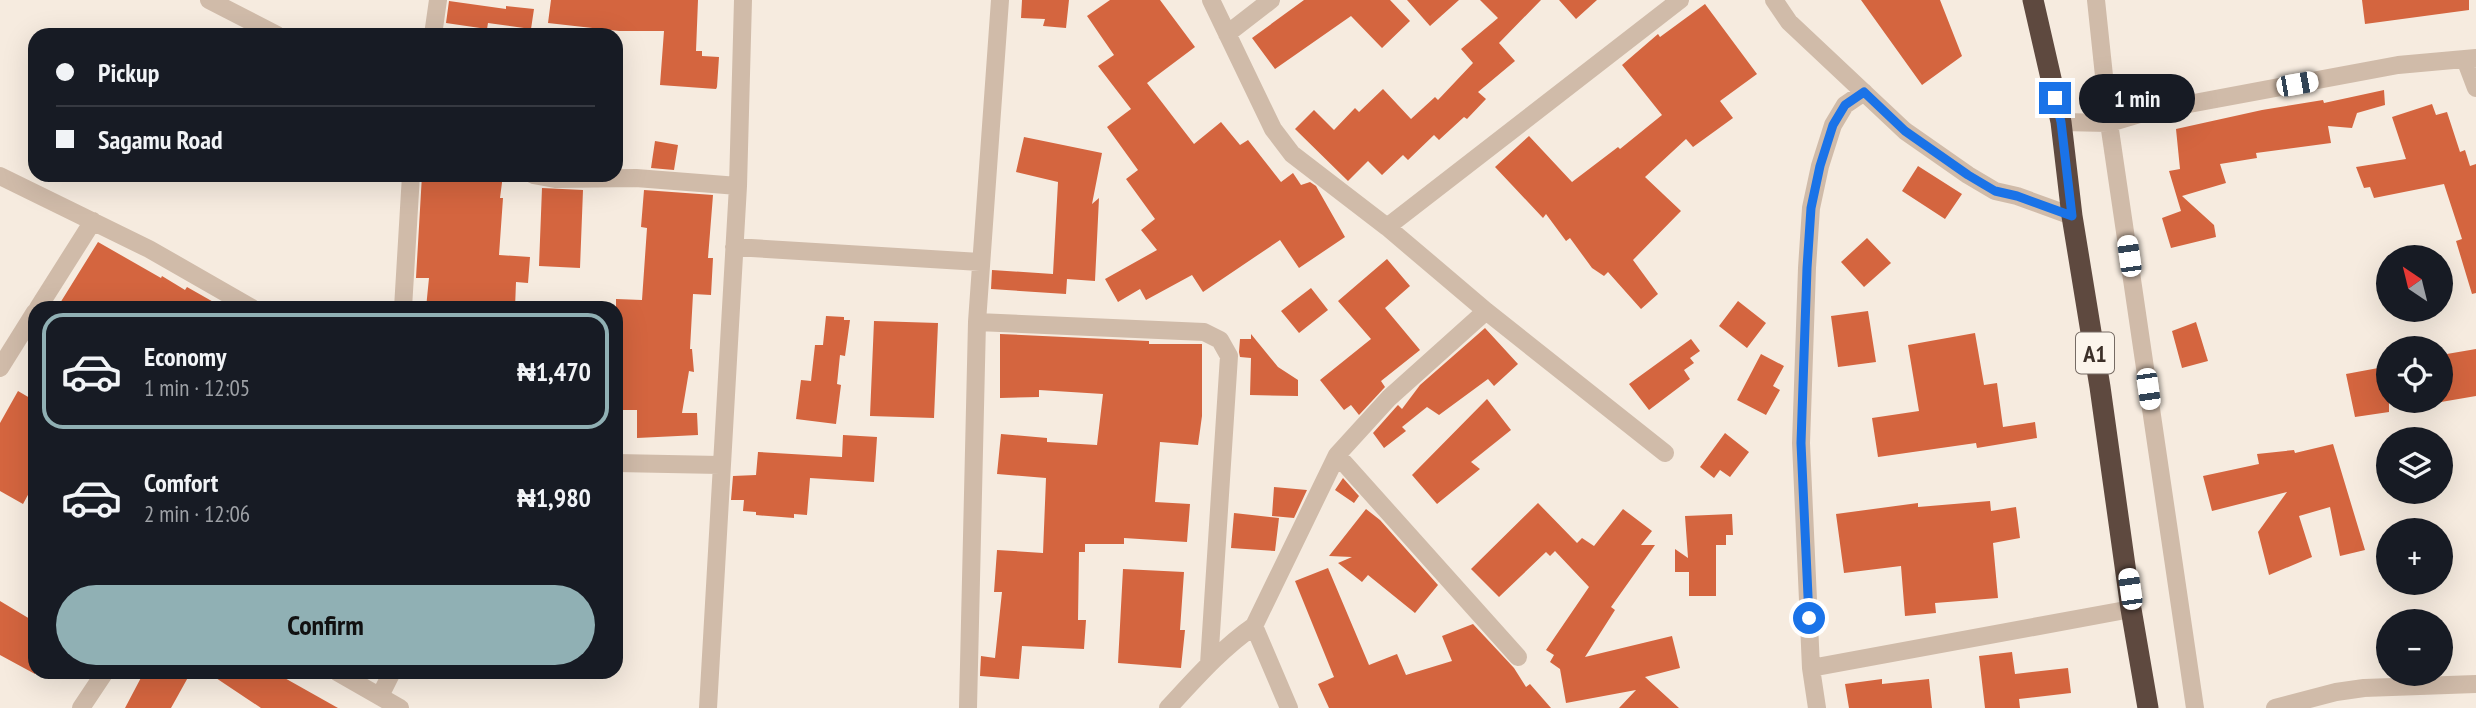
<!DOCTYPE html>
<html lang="en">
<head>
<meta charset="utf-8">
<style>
  body { margin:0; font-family:"PT Sans Narrow",sans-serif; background:#20242c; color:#f1f3f6; height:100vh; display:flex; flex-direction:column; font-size:26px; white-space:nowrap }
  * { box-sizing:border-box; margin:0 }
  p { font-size:23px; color:#9ea1a6 }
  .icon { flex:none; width:38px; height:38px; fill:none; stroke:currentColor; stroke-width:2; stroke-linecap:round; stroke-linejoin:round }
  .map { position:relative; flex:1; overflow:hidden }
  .sheet { position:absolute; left:28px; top:301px; width:595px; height:378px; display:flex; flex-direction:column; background:#171b24; border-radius:21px; box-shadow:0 7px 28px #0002 }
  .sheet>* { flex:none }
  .banner { position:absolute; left:28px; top:28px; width:595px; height:154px; border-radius:21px; box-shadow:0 7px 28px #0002; display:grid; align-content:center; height:154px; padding:0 28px; background:#171b24 }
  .needle { width:46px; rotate:325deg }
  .tools { position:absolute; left:2376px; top:245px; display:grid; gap:14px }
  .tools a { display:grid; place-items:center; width:77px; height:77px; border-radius:50%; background:#171b24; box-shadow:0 7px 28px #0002; font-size:35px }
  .end { position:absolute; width:32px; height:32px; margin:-16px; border:9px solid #1a73e8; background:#fff; box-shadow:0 0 0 4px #fff }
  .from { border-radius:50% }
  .bubble { position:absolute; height:49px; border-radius:24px; background:#171b24; box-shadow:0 7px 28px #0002; font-size:23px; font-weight:700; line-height:49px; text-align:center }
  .car { position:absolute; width:21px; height:42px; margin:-21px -10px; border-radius:9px; box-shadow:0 0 5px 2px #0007; background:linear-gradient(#fff 24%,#345 0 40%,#fff 0 76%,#345 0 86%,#fff 0) }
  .banner b { display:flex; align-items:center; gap:24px; height:66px; font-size:26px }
  .banner b+b { border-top:2px solid #363941 }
  .banner i { width:18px; height:18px; background:#f1f3f6 }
  ul { padding:12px 0 0; list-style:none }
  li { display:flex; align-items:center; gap:21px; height:116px; margin:0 14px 10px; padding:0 14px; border:4px solid transparent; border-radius:21px }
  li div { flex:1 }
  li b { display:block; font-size:26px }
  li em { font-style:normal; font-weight:700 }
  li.on { border-color:#90b0b4 }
  li>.icon { width:63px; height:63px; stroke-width:1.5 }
  .primary-button { display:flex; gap:14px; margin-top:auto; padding:14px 28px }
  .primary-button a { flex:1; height:80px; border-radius:42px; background:#90b0b4; color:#111; font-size:28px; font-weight:700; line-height:80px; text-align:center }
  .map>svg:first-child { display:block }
</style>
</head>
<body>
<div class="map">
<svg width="2476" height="708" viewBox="0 0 2476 708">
  <rect width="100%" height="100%" fill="#f6ebdf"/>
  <path fill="#d4653f" d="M551,0H698L696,51H702V56L719,57L717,87L716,89L660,85L664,31H619L548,23Z
    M1022,0H1069L1066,28L1043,26L1045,19L1021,18Z
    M1110,0H1160L1195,47L1147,83L1194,144L1221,122L1240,145L1248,140L1281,182L1293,173L1301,185L1310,182L1316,186L1345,237L1299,268L1280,240L1203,292L1192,275L1146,300L1140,289L1118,302L1105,279L1157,250L1141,230L1155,219L1126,179L1138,170L1107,127L1131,109L1098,66L1114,55L1087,16Z
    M1304,0H1390L1410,21L1382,48L1351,16L1275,69L1252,38Z
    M1407,0H1459L1430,26Z
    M1480,0H1541L1499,43L1515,61L1478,92L1486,99L1467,119L1464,117L1439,140L1434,135L1408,160L1403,155L1382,175L1368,161L1348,181L1295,129L1314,110L1334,130L1355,108L1359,112L1383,89L1411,119L1435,97L1438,100L1473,63L1461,49L1498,18Z
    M1559,0H1597L1576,19Z
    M1861,0H1940L1962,56L1922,85Z
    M2362,0H2469V10L2365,24Z
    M449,1L506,9V6L534,9L531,29L488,23L487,29L446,23Z
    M1705,4L1757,74L1720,101L1733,118L1693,147L1686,139L1645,177L1681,211L1633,260L1658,294L1641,309L1608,272L1604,276L1592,268L1570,238L1566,241L1546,214L1543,218L1495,167L1529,136L1572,182L1618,147L1620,149L1662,115L1622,65L1658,34L1660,37Z
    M2384,90L2385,105L2357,113L2352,128L2328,126L2331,143L2256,153L2257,158L2220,164L2226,183L2182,196L2214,225L2216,237L2171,248L2162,218L2181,211L2169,171L2180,169L2176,129L2262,110L2323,100L2324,103Z
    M2432,104L2436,115L2447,112L2460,152L2465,150L2470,166L2476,164V293L2472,294L2456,241L2462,239L2444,184L2374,198L2370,187L2364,188L2356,167L2406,159L2392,117Z
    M1024,137L1102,153L1092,204L1099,198L1095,281L1067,279L1066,294L991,289L992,270L1053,274L1058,182L1016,172Z
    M655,141L678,145L674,170L651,168Z
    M1918,166L1962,194L1945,219L1902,191Z
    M422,175H503L500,198H503L499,255L530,257L528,283L516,282L515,308H426L429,278H416Z
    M542,188L583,190L580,268L539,266Z
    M644,190L713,195L708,258H713L711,295L693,294L690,349H692L694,372L689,371L682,413H697L698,435L637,438V410H616V299L642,300L647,228L641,227Z
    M1867,238L1891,263L1864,287L1841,262Z
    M98,242L161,278L162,276L185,290L187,287L224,308H57Z
    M1387,259L1410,286L1385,308L1420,350L1381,381L1385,387L1359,415L1351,405L1344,410L1320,380L1371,339L1338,301Z
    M1311,288L1328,310L1299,333L1281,311Z
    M1738,301L1766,323L1747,348L1719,326Z
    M1868,311L1876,362L1838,367L1831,316Z
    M826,316L844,317V320H850L845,356L840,355L837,384L841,385L836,424L796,419L801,380L811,381L815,345H823Z
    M874,321L938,323L934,418L870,416Z
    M2196,322L2208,361L2182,368L2172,331Z
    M1485,328L1518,364L1494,386L1488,379L1439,415L1427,407L1402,427L1406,431L1384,448L1373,433L1397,406L1398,405L1402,409L1420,385Z
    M1975,333L1984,385L1997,383L2003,427L2035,422L2037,438L1977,448L1976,443L1878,457L1872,418L1919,411L1908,345Z
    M1000,334L1149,341V344H1202V416L1198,445L1160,442L1155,502L1190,504L1187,542L1124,538V544H1085V552H1079L1078,620H1086L1084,649L1022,646L1019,679L980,676L981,656L995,658L1002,592H994L997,550L1043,553L1046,478L997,474L1001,434L1047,438V442L1097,445L1103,394L1039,390V397L1000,398Z
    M1251,334L1278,367L1298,380V396L1250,395L1251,358L1240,357L1239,352L1240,339H1251Z
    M1691,339L1700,351L1690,358L1694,363L1684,370L1690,379L1649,410L1629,384Z
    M2476,349V396L2441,402V355Z
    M1761,354L1784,366L1773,386L1780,390L1766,415L1737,400Z
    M2389,366V412L2355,417L2346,374Z
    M18,391L35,401V482L23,504L0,491V423Z
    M1487,399L1511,430L1471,462L1480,469L1437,504L1412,475Z
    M1725,433L1749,452L1730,477L1720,470L1714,478L1700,467Z
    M843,435L877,437L874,482L810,478L807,515L794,514V518L756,515V512L743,511L744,500H731L733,476L756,475L758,452L842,457Z
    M2333,444L2365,550L2340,556L2330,507L2299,516L2312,557L2269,575L2258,532L2287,492L2212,511L2203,476L2259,464L2257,454L2294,450L2295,453Z
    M1343,478L1359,496L1354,503L1335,490Z
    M1274,487L1307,490L1294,518L1272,516Z
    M1990,501L1991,511L2016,507L2020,538L1993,543L1998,598L1935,603L1936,613L1905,616L1901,566L1844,573L1836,514L1918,503V507Z
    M1538,503L1577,543L1582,538L1594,546L1623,509L1652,531L1641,545H1655L1611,607L1615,610L1585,657L1672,636L1680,668L1645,677L1679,708H1619L1636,690L1566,703L1560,669L1550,662L1554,655L1546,650L1589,587L1555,551L1550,556L1546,552L1499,597L1471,569Z
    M1366,509L1380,520L1438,585L1415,613L1368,575L1362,582L1338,563L1352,557L1329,556Z
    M1234,513L1279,518L1275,551L1231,548Z
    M1732,514L1733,535H1726V545H1716V596H1689V572H1675V549L1688,558L1685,516Z
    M1328,568L1369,665L1397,654L1406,675L1452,661L1442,636L1473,624L1514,668L1526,687L1530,684L1551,708H1329L1318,684L1334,677L1295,581Z
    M1123,569L1184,572L1180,630H1185L1181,668L1118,663Z
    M0,601L35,622V674L0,655Z
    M2012,652L2015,674L2068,668L2071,693L2019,699L2020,708H1985L1979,656Z
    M144,672H191L171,708H125Z
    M207,672H274L338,708H261Z
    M1882,679V684L1929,679L1932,708H1849L1845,684Z"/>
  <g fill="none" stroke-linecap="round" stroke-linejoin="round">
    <path stroke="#d0bba9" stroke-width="18" d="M209,0L277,35
      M1211,0L1273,129L1292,154L1387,227L1486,311L1665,453
      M1774,0L1789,22L1905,131L1968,175L1995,191L2017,196L2072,216
      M2096,0L2109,123L2195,708
      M1227,34L1271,0
      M433,35L438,0
      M2465,59L2476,88
      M2061,122L2109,123L2146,112L2398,65L2476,58
      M533,175L555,179L636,178L738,186
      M0,176L149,249L252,308
      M1387,227L1680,0
      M734,247L980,262
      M38,308L93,221
      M403,308L411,175
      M1486,311L1389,398L1337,455L1518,657
      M977,322L1204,332L1220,340L1229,356L1209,664
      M0,368L35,312
      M616,463L720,465
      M1254,626L1289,708
      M1811,668L2131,609
      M337,672L400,708
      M380,696L392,672
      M81,708L105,672
      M708,708L738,186L743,0
      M968,708L977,322L1000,0
      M1168,708C1195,679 1221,649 1254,626L1337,455
      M1817,708L1811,668L1801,443L1807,268L1811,208L1820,166L1833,125L1845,105L1864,92
      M2275,708L2336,692L2364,688L2476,684"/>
    <path stroke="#5e493f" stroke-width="21" d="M2033,0L2061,122L2072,216L2100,387L2131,609L2148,708"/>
  </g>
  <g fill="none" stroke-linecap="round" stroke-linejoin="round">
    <path stroke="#1a73e8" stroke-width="9" d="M1809,618L1801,443L1807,268L1811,208L1820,166L1833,125L1845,105L1864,92L1905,131L1968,175L1995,191L2017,196L2072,216L2061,122L2055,98"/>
  </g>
  <g text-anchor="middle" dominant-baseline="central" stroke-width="5" stroke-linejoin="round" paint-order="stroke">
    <rect fill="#fcf5ec" stroke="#766b64" stroke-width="2" x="2076" y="332.5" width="38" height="41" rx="5"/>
    <g font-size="24" font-weight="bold" fill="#3c3029">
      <text x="2095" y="353">A1</text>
    </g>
  </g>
</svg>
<div class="tools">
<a><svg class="needle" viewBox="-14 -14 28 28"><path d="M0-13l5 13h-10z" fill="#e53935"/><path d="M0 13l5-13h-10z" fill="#9ea1a6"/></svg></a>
<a><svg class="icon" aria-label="locate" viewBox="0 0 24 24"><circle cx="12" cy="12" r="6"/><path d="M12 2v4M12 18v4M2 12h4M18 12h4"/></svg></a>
<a><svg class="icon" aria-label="layers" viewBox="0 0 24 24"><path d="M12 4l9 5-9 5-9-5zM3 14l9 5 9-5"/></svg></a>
<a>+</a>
<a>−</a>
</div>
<i class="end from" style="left:1809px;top:618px"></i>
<i class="end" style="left:2055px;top:98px"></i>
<div class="bubble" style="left:2079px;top:74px;width:116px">1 min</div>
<i class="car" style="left:2297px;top:84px;rotate:80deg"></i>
<i class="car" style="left:2129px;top:256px;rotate:352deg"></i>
<i class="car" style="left:2148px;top:389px;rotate:172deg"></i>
<i class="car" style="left:2130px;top:589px;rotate:352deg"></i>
<div class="banner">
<b><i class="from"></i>Pickup</b>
<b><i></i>Sagamu Road</b>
</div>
<section class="sheet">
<ul>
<li class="on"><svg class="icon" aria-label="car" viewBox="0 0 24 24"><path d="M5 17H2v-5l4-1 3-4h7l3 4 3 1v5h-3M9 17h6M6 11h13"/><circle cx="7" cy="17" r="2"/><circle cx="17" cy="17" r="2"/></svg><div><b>Economy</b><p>1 min · 12:05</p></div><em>₦1,470</em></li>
<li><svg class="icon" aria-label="car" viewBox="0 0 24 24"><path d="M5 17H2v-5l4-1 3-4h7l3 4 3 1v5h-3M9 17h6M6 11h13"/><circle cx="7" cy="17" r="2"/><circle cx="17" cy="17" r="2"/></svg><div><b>Comfort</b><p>2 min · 12:06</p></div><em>₦1,980</em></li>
</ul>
<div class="primary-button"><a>Confirm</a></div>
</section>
</div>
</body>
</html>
